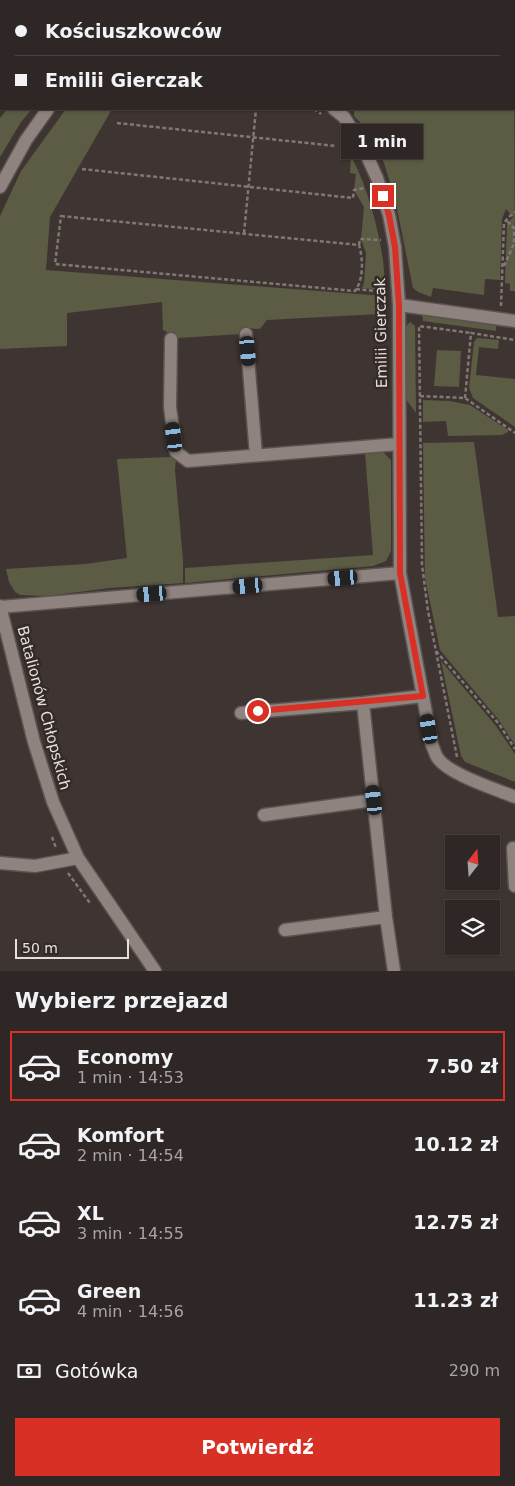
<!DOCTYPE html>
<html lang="pl">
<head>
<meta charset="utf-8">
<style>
  body { margin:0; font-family:"DejaVu Sans",sans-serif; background:#362f2d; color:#f1f3f6; height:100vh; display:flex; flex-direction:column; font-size:19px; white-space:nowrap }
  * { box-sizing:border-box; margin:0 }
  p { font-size:16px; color:#a7a5a7 }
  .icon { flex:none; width:28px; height:28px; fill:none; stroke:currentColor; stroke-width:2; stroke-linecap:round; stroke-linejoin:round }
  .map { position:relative; height:971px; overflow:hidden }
  .sheet { display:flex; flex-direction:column; background:#2e2725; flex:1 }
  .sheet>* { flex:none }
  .banner { position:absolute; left:0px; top:0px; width:515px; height:110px; box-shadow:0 1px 4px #0004,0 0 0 1px #494442; display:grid; align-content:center; height:110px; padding:0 15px; background:#2e2725 }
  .needle { width:32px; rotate:17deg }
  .controls { position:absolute; left:445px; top:835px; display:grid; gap:10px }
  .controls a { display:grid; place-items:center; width:55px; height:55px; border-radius:0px; background:#2e2725; box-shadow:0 1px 4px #0004,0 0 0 1px #494442; font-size:25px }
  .scale { position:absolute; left:15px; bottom:12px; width:114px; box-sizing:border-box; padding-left:5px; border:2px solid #e6e0dd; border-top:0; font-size:14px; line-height:18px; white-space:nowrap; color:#e6e0dd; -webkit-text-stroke:4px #342a27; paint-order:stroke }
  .end { position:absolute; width:22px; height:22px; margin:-11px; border:6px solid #d93025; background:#fff; box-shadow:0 0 0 2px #fff }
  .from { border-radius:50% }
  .bubble { position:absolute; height:35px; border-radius:0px; background:#2e2725; box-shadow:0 1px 4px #0004,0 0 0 1px #494442; font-size:16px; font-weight:700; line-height:35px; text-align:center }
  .car { position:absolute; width:15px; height:30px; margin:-15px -8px; border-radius:6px; box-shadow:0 0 4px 1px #0007; background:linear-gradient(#222 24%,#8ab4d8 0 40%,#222 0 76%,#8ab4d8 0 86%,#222 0) }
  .banner b { display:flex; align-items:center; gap:18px; height:48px; font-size:19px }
  .banner b+b { border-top:1px solid #494442 }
  .banner i { width:12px; height:12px; background:#f1f3f6 }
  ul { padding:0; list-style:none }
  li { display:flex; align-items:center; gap:15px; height:70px; margin:0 10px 8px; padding:0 5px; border:2px solid transparent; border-radius:0px }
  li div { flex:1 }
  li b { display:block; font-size:19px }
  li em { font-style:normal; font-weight:700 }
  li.on { border-color:#d93025 }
  li>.icon { width:45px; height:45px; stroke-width:1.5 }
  h2 { padding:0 15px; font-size:22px; line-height:60px }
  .pay { display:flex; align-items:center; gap:12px; height:55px; padding:0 15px; font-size:19px }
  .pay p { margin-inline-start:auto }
  .button { display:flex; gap:10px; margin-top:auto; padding:10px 15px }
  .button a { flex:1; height:58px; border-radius:0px; background:#d93025; color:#fff; font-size:20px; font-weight:700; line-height:58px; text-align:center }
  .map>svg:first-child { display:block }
</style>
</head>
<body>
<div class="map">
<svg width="515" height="971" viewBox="0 0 515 971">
  <rect width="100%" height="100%" fill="#3e3431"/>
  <path fill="#5b5c43" d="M183,0H401V1H184Z
    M514,52L515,291H510V284L505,283L507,224L513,217L506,209L502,219L500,280L485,279L484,295L433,288L431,297L418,292L413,288L395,199L384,163L368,130L354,116V109H514Z
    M7,109H32L21,122L0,157V118Z
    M66,109H112L50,217L46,270L384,296L385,318L380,314L267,320L260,329L242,328L241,334L178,338L163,330L162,302L67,313V346L0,349V216L21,171Z
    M351,157C368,184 388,259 384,290L362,288L364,283L366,253L361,239L364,207L354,190L356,174L350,173Z
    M422,314L496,322V331L423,321Z
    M410,322L415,326L416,413L405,398L406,326Z
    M477,338L499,340L498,349L479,347L476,375L515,379V427L473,398L469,388L474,342Z
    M437,350L461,351L459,387L434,386Z
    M423,400L450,401L470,405L508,430V432L502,435L448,436L446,421L423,422Z
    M474,442L498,617L515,616V745L498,719L440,650L425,578L423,443Z
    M383,452L391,460V551L386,561L373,566L185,583V568L373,555L365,453Z
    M171,457L176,458L175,470L183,560V583L110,588L48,596L20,595L15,592L9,582L6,569L85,564L127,558L117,459Z
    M441,661L496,726L515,754V782L465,762L461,756Z"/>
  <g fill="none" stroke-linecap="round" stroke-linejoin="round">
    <defs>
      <path id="minor" d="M168,0L170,1
        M134,1L135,0
        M461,1V0
        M514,22L515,23
        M334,109L344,117L363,147L377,178L389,215L395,247L399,305L400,573L432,745C434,749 435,754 437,757C447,774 496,789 515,797
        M0,187L26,140L48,109
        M399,305L515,321
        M246,334L256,455
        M171,339L170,407L176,452L188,461L399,444
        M0,606L34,742L53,802L78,858L155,971
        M0,607L400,573
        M363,703L386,917L394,971
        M241,713L363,703L423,696
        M264,815L374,800
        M513,848L515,886
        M0,863L35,866L78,858
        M285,930L386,917"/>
    </defs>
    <use href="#minor" stroke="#5b534f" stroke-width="15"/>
    <path stroke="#817875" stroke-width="2.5" stroke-dasharray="4 2.5" stroke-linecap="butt" d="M514,71H515
      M314,109L321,114
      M117,123L336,146
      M82,169L353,198L354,190L365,188
      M61,216L359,245C363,258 364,279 355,291L55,264Z
      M244,233L256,109
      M359,245L360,239L381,240
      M504,266L514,244V228L506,220
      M356,289L385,292
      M501,306L504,223L509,217L515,212
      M420,396L465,398L515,433
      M465,398L471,333L515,340
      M436,651L499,724L515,749
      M457,757L428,611L422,565L419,326L471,333
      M52,837L56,848
      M68,873L90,903"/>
    <use href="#minor" stroke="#8e837f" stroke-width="12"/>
    <defs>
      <path id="rail" d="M87,1L88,0
        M0,105L1,103"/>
    </defs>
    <use href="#rail" stroke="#afa7a4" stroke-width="5.5"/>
    <use href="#rail" stroke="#342a27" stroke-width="4" stroke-dasharray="11" stroke-linecap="butt"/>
  </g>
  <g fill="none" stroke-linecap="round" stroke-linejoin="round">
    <path stroke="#d93025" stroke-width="6" d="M258,711L423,696L400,573L399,306L395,247L389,215L383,196"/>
  </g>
  <g text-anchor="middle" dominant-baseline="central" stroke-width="5" stroke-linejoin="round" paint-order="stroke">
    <g font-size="15" fill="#e6e0dd" stroke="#342a27">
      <text transform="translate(381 333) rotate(-91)">Emilii Gierczak</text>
      <text transform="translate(44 708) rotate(75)">Batalionów Chłopskich</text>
    </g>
  </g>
</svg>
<div class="controls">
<a><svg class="needle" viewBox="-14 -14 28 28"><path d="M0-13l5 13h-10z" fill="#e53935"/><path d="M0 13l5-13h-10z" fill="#a7a5a7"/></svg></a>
<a><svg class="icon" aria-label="layers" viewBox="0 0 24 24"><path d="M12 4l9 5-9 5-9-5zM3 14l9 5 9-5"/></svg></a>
</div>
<div class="scale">50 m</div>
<i class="end from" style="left:258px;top:711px"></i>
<i class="end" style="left:383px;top:196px"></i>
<div class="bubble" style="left:341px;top:124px;width:82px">1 min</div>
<i class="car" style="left:248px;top:351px;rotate:175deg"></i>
<i class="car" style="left:174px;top:437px;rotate:353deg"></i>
<i class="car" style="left:343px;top:578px;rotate:265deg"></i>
<i class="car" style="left:248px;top:586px;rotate:265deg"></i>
<i class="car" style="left:152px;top:594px;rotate:265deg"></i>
<i class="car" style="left:429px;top:729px;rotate:350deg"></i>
<i class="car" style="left:374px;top:800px;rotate:354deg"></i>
<div class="banner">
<b><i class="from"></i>Kościuszkowców</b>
<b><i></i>Emilii Gierczak</b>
</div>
</div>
<section class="sheet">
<h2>Wybierz przejazd</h2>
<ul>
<li class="on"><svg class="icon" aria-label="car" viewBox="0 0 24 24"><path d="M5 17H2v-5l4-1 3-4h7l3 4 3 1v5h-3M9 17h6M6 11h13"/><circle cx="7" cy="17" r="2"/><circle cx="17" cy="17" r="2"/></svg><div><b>Economy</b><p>1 min · 14:53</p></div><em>7.50 zł</em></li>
<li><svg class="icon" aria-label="car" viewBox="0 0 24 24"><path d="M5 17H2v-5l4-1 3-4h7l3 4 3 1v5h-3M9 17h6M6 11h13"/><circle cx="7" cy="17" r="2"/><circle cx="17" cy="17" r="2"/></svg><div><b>Komfort</b><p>2 min · 14:54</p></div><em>10.12 zł</em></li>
<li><svg class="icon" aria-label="car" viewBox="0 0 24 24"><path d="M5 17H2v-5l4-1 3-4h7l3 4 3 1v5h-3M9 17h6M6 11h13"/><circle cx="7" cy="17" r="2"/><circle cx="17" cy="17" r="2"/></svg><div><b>XL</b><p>3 min · 14:55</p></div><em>12.75 zł</em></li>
<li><svg class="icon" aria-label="car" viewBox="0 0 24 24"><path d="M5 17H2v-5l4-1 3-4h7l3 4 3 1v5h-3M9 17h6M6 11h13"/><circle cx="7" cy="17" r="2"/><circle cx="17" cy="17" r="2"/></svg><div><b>Green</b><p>4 min · 14:56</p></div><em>11.23 zł</em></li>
</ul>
<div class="pay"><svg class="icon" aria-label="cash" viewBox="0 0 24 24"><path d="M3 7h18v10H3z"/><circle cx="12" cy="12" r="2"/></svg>Gotówka<p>290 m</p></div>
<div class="button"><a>Potwierdź</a></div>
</section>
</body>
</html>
